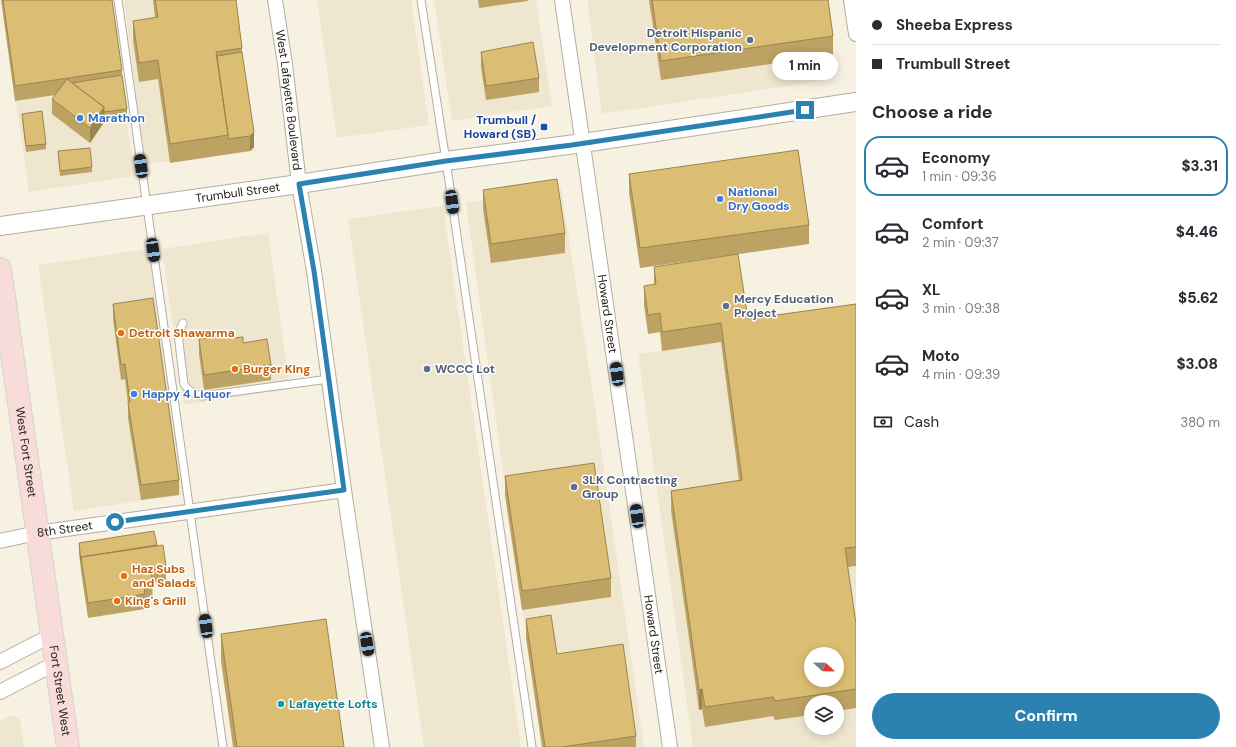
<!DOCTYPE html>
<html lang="en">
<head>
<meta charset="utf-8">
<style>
  body { margin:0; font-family:"DM Sans",sans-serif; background:#f2f2f3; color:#2b2b33; height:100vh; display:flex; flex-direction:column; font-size:15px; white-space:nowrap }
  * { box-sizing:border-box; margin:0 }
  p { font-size:13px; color:#7c7c81 }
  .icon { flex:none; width:22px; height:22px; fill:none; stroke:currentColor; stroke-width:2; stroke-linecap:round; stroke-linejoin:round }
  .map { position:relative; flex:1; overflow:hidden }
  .side { display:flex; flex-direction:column; background:#fff; width:380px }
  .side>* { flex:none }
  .guide { display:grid; align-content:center; height:88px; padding:0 16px; background:#fff }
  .needle { width:26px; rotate:112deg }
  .fabs { position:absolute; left:804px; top:647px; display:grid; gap:8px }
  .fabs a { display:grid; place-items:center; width:40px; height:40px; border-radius:50%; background:#fff; box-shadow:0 2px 10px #0003; font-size:20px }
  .end { position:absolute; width:18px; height:18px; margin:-9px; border:5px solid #2b82b1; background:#fff; box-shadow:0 0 0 2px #fff }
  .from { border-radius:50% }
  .bubble { position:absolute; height:28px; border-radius:14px; background:#fff; box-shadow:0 2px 10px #0003; font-size:13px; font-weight:800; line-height:28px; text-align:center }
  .car { position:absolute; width:12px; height:24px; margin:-12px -6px; border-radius:5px; box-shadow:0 0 3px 1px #0007; background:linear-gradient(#222 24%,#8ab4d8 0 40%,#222 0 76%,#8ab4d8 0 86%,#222 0) }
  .guide b { display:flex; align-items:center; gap:14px; height:38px; font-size:15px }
  .guide b+b { border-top:1px solid #e1e1e2 }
  .guide i { width:10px; height:10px; background:#2b2b33 }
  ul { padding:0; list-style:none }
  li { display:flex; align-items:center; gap:12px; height:60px; margin:0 8px 6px; padding:0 8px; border:2px solid transparent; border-radius:16px }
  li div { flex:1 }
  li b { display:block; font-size:15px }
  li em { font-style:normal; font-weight:800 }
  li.active { border-color:#2b82b1 }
  li>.icon { width:36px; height:36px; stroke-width:1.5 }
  h2 { padding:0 16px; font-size:18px; line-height:48px }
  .pay { display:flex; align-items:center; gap:10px; height:44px; padding:0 16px; font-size:15px }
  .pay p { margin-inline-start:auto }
  .action { display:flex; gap:8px; margin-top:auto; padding:8px 16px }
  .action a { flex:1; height:46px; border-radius:24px; background:#2b82b1; color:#fff; font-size:16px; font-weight:800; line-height:46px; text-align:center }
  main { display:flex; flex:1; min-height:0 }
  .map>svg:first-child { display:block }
</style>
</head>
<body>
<main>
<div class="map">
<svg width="856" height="747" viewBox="0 0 856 747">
  <rect width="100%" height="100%" fill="#f7f1e2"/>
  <path fill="#efe6d0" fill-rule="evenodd" d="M1,0H111L134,176L29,192Z
    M124,0H232L255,151L145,164Z
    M317,0H411L429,125L337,138Z
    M434,0H536L552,106L452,121Z
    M587,0H826L835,64L834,73L830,76L814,82L602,114Z
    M561,188L594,400L644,747H542L495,414L466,203Z
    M443,206L521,747H424L348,219Z
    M268,233L290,389L184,405L162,249Z
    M148,249L184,494L74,511L38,265Z
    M856,323V747H693L638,354ZM811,654H837V680H811ZM811,702H837V728H811Z
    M11,715L20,719L24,747H0V721Z"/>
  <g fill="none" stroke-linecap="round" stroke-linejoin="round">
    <defs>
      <path id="service" d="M118,0L223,747
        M421,0L446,161L532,747
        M183,323L178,334L184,384C189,391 193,394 202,396L329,379"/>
      <g id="minor">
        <path id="s1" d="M275,0L285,64L299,184L314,271L344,490L382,747"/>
        <path id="s2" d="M562,0L670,747"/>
        <path d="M851,0L856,34"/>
        <path id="s3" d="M0,541L37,533L344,490"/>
        <path d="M0,662L52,635"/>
        <path d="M0,692L56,663"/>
      </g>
      <g id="tertiary">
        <path id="s4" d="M0,226L299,184L446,161L583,143L856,102"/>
      </g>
      <g id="primary">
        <path id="s5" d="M0,269L68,747"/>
      </g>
    </defs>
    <use href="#service" stroke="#b4aea0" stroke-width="9"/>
    <use href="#minor" stroke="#b4aea0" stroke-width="16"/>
    <use href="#tertiary" stroke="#b4aea0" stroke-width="20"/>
    <use href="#primary" stroke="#d3d3d1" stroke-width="24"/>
    <use href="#service" stroke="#fff" stroke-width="7"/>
    <use href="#minor" stroke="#fff" stroke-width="14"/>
    <use href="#tertiary" stroke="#fff" stroke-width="18"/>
    <use href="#primary" stroke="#f8dcda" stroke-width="22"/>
  </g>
  <path fill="#bca363" d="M1,0H112L122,70V75L127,109V120L104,122L90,143L52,114V99L55,95L15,101Z
    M153,0H236L242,48V52L254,147L250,151L170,163L158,79L139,82L133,40V21L155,18Z
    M478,0H528V1L479,8Z
    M649,0H828L833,36V55L661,80Z
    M481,52L539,78V92L486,100L481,67Z
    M22,114L46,144V149L26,152L22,119Z
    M58,151L92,167V172L60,176Z
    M629,174L809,225V244L640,268L629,193Z
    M483,190L565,233V253L491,263L483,209Z
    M654,267L748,319L856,304V566L848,567L856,624V708L837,711V702H811V715L775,720L773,716L705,727L702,709L699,710L671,510V491L739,480L721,342L662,351L660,332L648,334L644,305V286L654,285Z
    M113,304L179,480V495L141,500L128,418V404L125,379L121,380L113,319Z
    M233,338L243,343L271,365V380L204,390L199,354V339Z
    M505,476L611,578V597L522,610L505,495Z
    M79,543L157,545L166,566V581L152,583L153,600L145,601V609L88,618L81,571L79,553Z
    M526,619L557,654L636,736V747H542L526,638Z
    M221,634L344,747H233L221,661Z"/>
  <path fill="#998550" d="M104,107V122L90,143V128Z
    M254,132V147L250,151V136Z
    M702,689V709L699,710V690Z"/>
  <path fill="#dbbe73" stroke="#998550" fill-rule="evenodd" d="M3,0H112L122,70L15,86Z
    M155,0H236L242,48L216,52L228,135L170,144L158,60L139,63L133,21L158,17Z
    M652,0H828L833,36L661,61Z
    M533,42L539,78L486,86L481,52Z
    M242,52L254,132L250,136L228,139V135L217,56Z
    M122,75L127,109L104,112V107L72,83Z
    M67,79L104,107L90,128L52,99Z
    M42,111L46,144L26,146L22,114Z
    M90,148L92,167L60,171L58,151Z
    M798,150L809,225L640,248L629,174Z
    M557,179L565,233L491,244L483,190Z
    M738,254L748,319L856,304V547L845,548L856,624V689L775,701L773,697L705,707L702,689L699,690L671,491L742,480L721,323L662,332L660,313L648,315L644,286L656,284L654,267ZM811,654H837V680H811Z
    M153,298L179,480L141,485L128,403L130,402L125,364L121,365L113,304Z
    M232,335L233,338L243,337V343L267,339L271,365L204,375L199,339Z
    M594,463L611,578L522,591L505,476Z
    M154,531L157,545L81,557V561L79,543Z
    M163,545L166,566L150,568L153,585L144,587L145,594L88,603L81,557Z
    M551,615L557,654L623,644L636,736L562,747H545L526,619Z
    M326,619L344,747H237L221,634Z"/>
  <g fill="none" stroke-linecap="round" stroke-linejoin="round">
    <path stroke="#2b82b1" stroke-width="5" d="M115,522L344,490L314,271L299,184L446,161L572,145L805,110"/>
  </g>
  <g fill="#5c6f8a" stroke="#fefefe" stroke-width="1.5">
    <circle cx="750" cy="40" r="4"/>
    <circle cx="726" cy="306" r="4"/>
    <circle cx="427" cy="369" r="4"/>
    <circle cx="574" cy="487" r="4"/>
  </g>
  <g fill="#3f7fe0" stroke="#fefefe" stroke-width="1.5">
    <circle cx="80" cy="118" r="4"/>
    <circle cx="720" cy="199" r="4"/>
    <circle cx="134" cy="394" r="4"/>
  </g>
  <rect fill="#1a4fb4" stroke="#fefefe" stroke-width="1.5" x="540" y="123" width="8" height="8" rx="2"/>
  <g fill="#e8710a" stroke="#fefefe" stroke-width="1.5">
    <circle cx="121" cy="333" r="4"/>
    <circle cx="235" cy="369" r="4"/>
    <circle cx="124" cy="576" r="4"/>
    <circle cx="117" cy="601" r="4"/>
  </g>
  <circle fill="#0f9aa8" stroke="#fefefe" stroke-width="1.5" cx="281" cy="704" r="4"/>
  <g text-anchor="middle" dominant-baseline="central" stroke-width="3" stroke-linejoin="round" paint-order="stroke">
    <g font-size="12" font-weight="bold" fill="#4e5e75" stroke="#fefefe" text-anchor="start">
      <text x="742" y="33" text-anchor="end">Detroit Hispanic<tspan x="742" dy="14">Development Corporation</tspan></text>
      <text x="734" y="299">Mercy Education<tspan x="734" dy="14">Project</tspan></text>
      <text x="435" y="369">WCCC Lot</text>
      <text x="582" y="480">3LK Contracting<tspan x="582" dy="14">Group</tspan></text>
    </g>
    <g font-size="12" fill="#23211b" stroke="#fefefe">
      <text stroke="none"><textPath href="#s1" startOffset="101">West Lafayette Boulevard</textPath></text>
      <text stroke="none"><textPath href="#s4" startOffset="240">Trumbull Street</textPath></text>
      <text stroke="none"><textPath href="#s2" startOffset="317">Howard Street</textPath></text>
      <text stroke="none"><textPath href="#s5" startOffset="185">West Fort Street</textPath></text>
      <text stroke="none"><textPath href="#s3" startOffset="66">8th Street</textPath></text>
      <text stroke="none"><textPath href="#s2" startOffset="641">Howard Street</textPath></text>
      <text stroke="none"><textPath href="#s5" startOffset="426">Fort Street West</textPath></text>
    </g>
    <g font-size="12" font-weight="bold" fill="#366cbe" stroke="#fefefe" text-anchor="start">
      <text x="88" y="118">Marathon</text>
      <text x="728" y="192">National<tspan x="728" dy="14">Dry Goods</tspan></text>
      <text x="142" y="394">Happy 4 Liquor</text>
    </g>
    <g font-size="12" font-weight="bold" fill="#164399" stroke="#fefefe" text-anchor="end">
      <text x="536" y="120">Trumbull /<tspan x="536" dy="14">Howard (SB)</tspan></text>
    </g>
    <g font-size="12" font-weight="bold" fill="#c56008" stroke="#fefefe" text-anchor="start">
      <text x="129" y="333">Detroit Shawarma</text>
      <text x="243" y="369">Burger King</text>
      <text x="132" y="569">Haz Subs<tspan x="132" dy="14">and Salads</tspan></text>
      <text x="125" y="601">King's Grill</text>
    </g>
    <g font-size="12" font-weight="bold" fill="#0d838f" stroke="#fefefe" text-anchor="start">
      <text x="289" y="704">Lafayette Lofts</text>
    </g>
  </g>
</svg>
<div class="fabs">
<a><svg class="needle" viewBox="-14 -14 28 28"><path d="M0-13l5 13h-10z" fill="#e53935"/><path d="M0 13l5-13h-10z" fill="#7c7c81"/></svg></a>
<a><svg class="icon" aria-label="layers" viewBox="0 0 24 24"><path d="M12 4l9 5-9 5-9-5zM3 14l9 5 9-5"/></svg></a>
</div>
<i class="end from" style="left:115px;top:522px"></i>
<i class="end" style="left:805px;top:110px"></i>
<div class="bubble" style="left:772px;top:52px;width:66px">1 min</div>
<i class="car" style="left:141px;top:166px;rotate:352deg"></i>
<i class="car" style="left:452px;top:202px;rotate:172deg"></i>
<i class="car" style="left:153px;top:250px;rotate:172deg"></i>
<i class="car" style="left:617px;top:374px;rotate:352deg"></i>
<i class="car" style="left:637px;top:516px;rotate:352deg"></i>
<i class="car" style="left:206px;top:626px;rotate:352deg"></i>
<i class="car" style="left:367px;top:644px;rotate:171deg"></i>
</div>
<section class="side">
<div class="guide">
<b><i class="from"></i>Sheeba Express</b>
<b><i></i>Trumbull Street</b>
</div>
<h2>Choose a ride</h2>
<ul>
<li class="active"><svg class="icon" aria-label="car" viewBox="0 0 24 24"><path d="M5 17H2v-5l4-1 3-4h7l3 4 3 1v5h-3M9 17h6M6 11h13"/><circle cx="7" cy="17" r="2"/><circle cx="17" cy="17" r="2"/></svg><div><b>Economy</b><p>1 min · 09:36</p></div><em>$3.31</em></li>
<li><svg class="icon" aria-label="car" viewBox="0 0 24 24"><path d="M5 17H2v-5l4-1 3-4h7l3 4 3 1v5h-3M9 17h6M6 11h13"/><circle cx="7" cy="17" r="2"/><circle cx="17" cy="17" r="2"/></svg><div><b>Comfort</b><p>2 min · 09:37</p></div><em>$4.46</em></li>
<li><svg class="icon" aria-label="car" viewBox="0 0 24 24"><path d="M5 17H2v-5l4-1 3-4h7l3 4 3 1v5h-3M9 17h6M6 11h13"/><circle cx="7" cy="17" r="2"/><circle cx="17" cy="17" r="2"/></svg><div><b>XL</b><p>3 min · 09:38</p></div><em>$5.62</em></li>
<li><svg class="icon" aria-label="car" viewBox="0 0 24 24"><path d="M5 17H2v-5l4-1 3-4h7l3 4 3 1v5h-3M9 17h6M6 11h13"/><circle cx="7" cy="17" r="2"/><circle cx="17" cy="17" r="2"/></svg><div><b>Moto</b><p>4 min · 09:39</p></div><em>$3.08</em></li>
</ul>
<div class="pay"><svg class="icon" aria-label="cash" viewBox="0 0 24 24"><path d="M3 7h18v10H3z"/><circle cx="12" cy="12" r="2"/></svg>Cash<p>380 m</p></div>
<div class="action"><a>Confirm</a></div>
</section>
</main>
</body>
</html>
